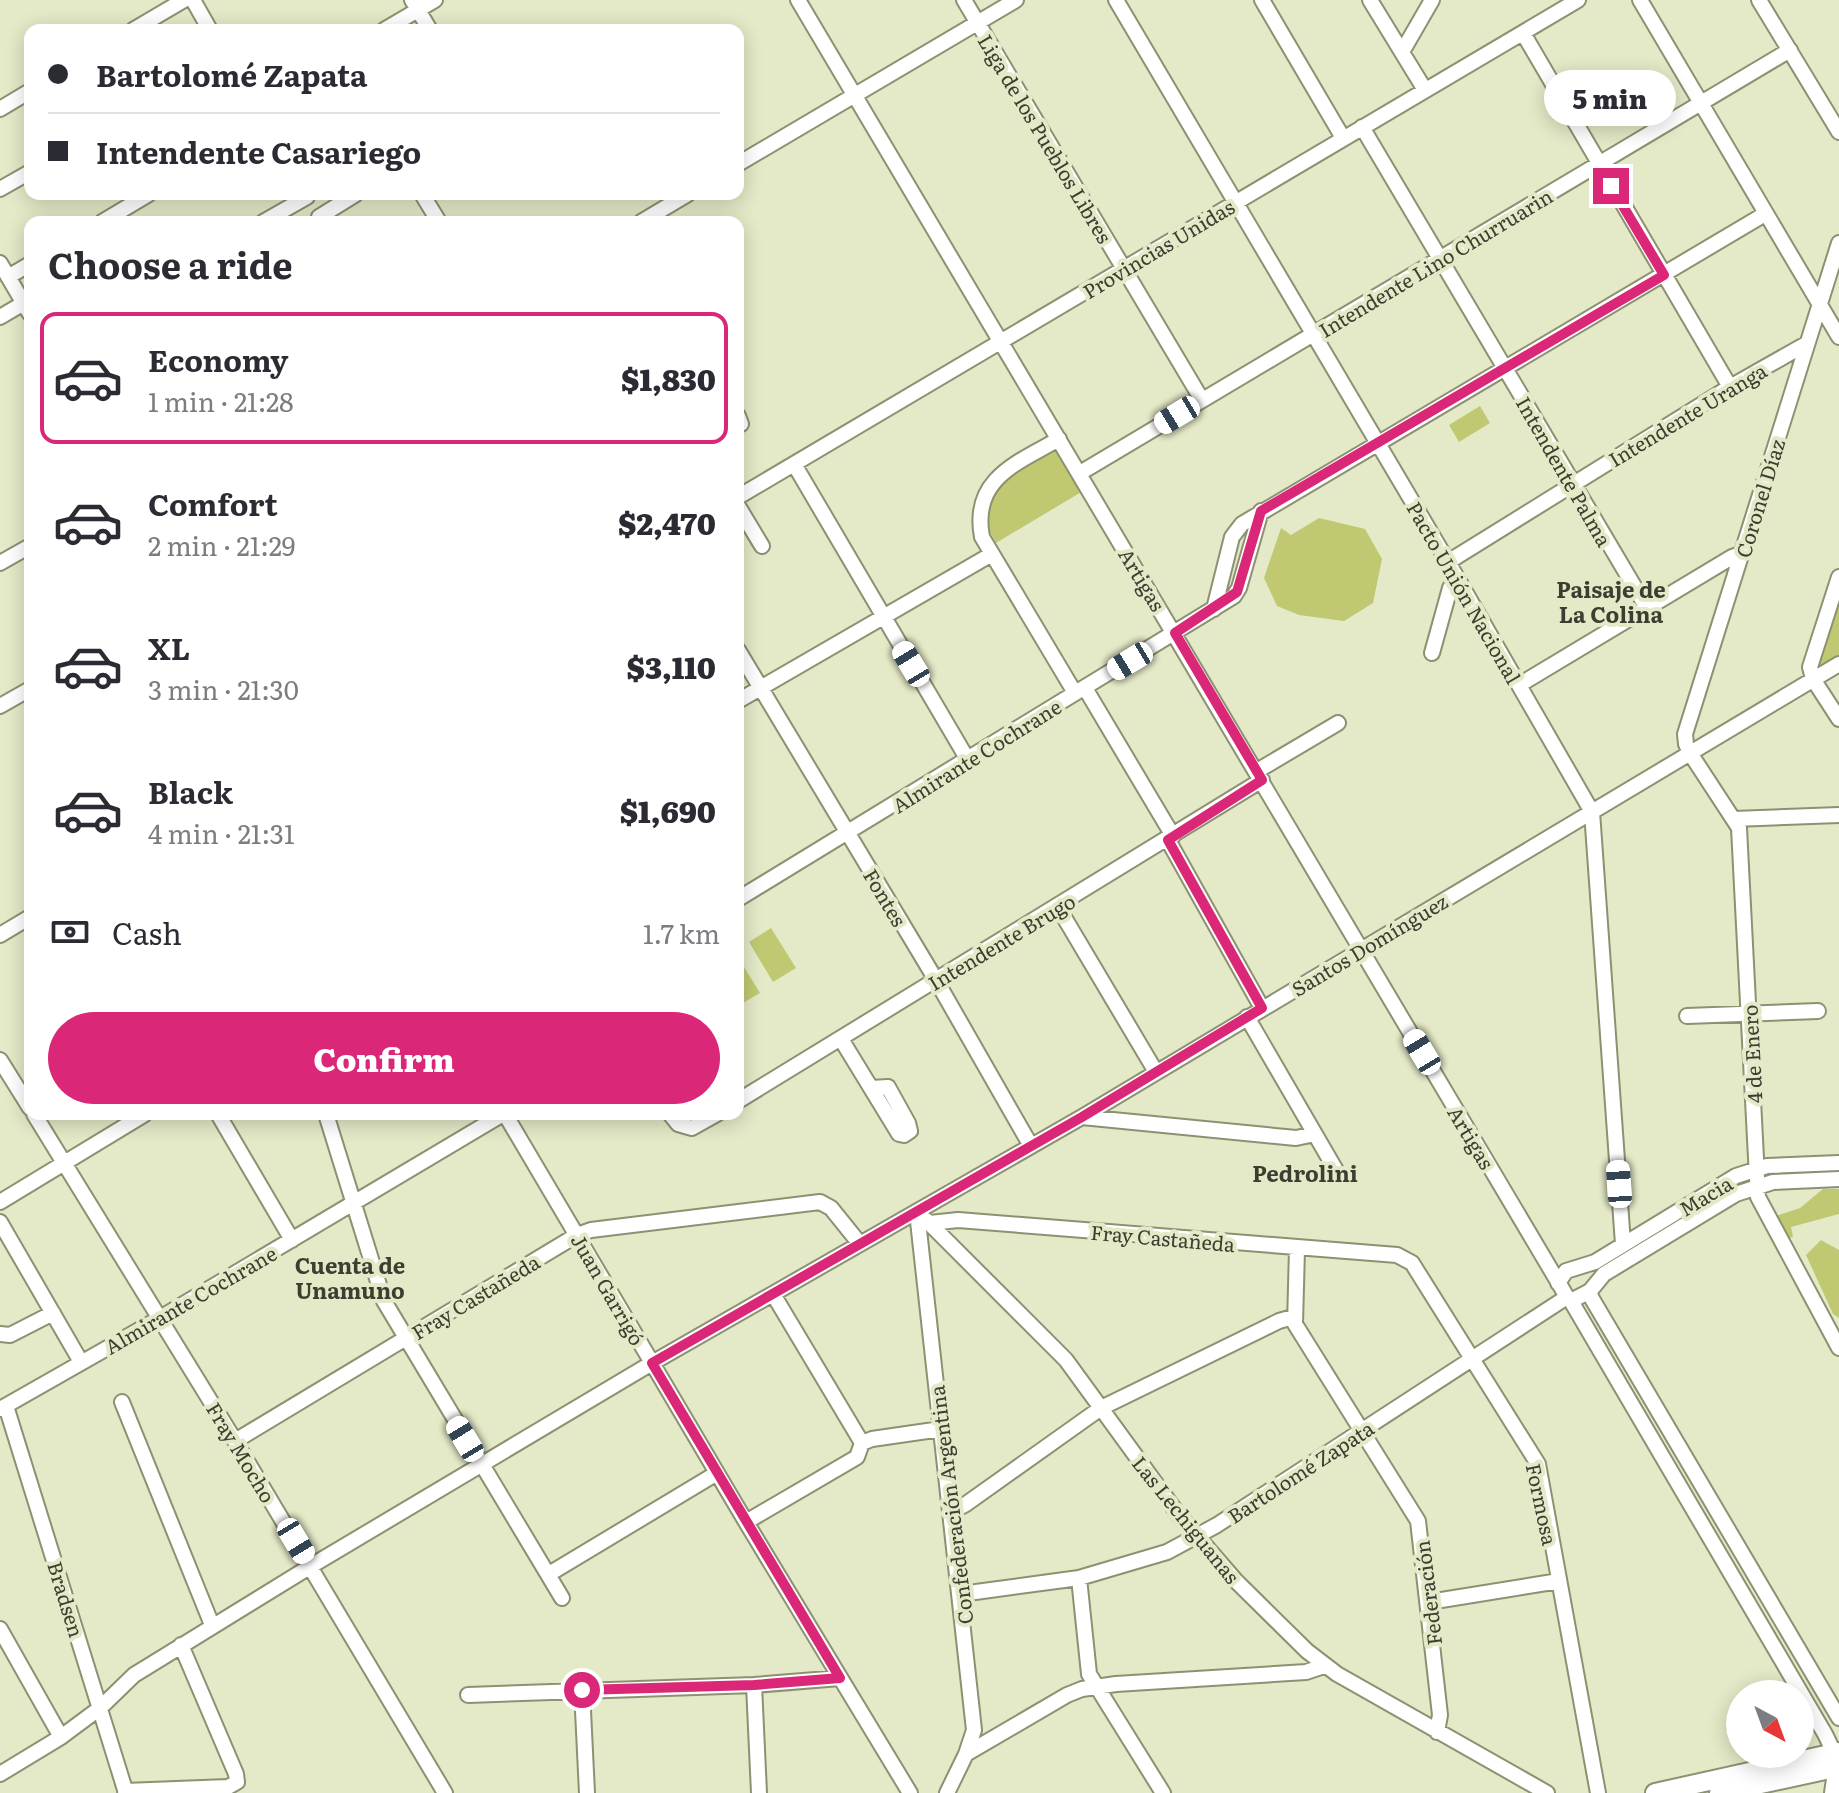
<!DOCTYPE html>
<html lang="en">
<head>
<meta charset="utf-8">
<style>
  body { margin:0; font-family:Literata,serif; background:#f7f7f7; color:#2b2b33; height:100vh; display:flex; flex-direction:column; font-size:30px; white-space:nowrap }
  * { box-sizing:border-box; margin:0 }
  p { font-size:26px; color:#7c7c81 }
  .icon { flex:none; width:44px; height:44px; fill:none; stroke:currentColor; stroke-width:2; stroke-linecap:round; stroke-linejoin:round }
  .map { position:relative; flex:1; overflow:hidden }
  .side { position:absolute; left:24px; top:216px; width:720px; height:904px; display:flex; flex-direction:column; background:#fff; border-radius:16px; box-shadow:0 4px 20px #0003 }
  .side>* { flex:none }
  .guide { position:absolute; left:24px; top:24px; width:720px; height:176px; border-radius:16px; box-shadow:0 4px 20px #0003; display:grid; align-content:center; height:176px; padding:0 24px; background:#fff }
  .needle { width:52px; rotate:139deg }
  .buttons { position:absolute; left:1726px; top:1680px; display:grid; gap:16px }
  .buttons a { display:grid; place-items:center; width:88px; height:88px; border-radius:50%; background:#fff; box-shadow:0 4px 20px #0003; font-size:40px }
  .end { position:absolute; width:36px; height:36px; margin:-18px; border:10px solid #db2777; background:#fff; box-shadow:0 0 0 4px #fff }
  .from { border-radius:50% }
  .bubble { position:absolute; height:56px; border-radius:28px; background:#fff; box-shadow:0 4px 20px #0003; font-size:26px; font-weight:800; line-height:56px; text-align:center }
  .car { position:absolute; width:24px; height:48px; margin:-24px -12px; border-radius:10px; box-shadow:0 0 6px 2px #0007; background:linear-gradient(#fff 24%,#345 0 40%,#fff 0 76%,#345 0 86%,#fff 0) }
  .guide b { display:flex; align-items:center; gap:28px; height:76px; font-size:30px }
  .guide b+b { border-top:2px solid #e1e1e2 }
  .guide i { width:20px; height:20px; background:#2b2b33 }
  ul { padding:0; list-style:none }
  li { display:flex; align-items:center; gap:24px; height:132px; margin:0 16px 12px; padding:0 8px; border:4px solid transparent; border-radius:16px }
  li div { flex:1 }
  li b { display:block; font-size:30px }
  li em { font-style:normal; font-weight:800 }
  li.on { border-color:#db2777 }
  li>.icon { width:72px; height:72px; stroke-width:1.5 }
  h2 { padding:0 24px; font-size:36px; line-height:96px }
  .pay { display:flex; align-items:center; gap:20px; height:88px; padding:0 24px; font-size:30px }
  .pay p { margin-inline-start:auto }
  .primary-button { display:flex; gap:16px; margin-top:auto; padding:16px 24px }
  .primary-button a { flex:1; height:92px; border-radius:48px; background:#db2777; color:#fff; font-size:32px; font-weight:800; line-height:92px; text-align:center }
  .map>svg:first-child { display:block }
</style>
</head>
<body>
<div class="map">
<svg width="1839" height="1793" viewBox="0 0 1839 1793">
  <rect width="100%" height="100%" fill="#e4e9c7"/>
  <path fill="#c0c972" d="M1480,406L1490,423L1459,442L1449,425Z
    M1056,447L1083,491L996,543C993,537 986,527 986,520C983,481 1029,463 1056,447Z
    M1319,518L1365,529L1382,559L1373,603L1344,621L1299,615L1277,606L1264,578L1281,528L1291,535Z
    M1839,594V658L1823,667L1817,659Z
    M771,928L796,968L773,982L749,942Z
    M738,957L760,993L738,1006Z
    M1823,1189H1839V1214L1791,1227L1793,1237L1789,1238L1776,1216L1800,1208Z
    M1821,1240L1839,1250V1318L1833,1314L1806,1255Z"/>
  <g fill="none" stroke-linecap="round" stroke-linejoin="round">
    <defs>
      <path id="minor" d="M193,0L210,30
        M412,0L430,30
        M798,0L1567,1297L1571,1301L1590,1291L1604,1274L1736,1194L1773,1182L1839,1179
        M964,0L1202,400
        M1116,0L1448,562L1592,812L1623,1244
        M1262,0L1343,138
        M1370,0L1425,90
        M1640,0L1839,337
        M1759,0L1839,132
        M133,30L184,0
        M384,30L435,0
        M1523,33L1730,387
        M1402,52L1432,0
        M0,109L30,91
        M1362,127L1647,608
        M738,164L1016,0
        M0,189L30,172
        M422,194L439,222
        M319,217L356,194
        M102,222L149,194
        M263,222L307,197
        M641,222L688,194
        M1839,243L1685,734L1686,744L1690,753L1739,828L1758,1197L1839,1348
        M0,263L30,314
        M8,277L30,264
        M0,317L24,303
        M738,416L741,424
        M1059,439C1017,463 971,479 982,537L1075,693
        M794,464L968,760
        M1080,473L1790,50
        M738,497L1578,0
        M738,506L762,546
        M1448,562L1730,387L1806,344
        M0,563L30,546
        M1839,577L1810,667L1813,679L1839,719
        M1214,609L1232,537L1242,524L1765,214
        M738,650L936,980L1031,1146
        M1432,653L1450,588L1456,578
        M1519,685L1732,557L1743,553
        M1085,688L1173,836
        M738,701L992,554
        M0,706L30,689
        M1257,771L1338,723
        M1734,819L1839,815
        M1168,840L1262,1008
        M738,899L1234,596L1239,588L1261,511
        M1058,907L1156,1072
        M0,935L30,917
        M1687,1016L1818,1011
        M1247,1017L1337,1172
        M841,1039L899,1134L904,1135L910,1131L908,1123L888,1087L871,1088
        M0,1060L30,1108
        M738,1101L1262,780
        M34,1114L235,1441L445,1793
        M218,1114L292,1240
        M326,1114L384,1301L562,1598
        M505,1114L746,1522L910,1793
        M670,1114L678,1124L692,1128L717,1114
        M1082,1117L1296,1138L1315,1134
        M0,1202L145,1114
        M917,1212L974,1730L966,1754L947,1793
        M926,1220L1066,1360L1178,1514L1236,1581L1307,1651L1337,1674L1547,1793
        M0,1222L81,1362
        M930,1223L958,1220L1397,1255L1412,1263L1538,1464L1598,1793
        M1297,1249L1295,1324L1418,1521L1440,1715L1437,1732
        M1558,1283L1566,1271L1595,1262L1736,1176L1767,1166L1839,1163
        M1590,1291L1591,1297L1839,1718
        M773,1294L862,1443
        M1571,1301L1825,1734L1838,1761
        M0,1334L10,1335L53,1313
        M122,1402L212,1625
        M6,1406L126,1793
        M0,1409L160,1318L503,1114
        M235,1441L577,1235L591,1230L820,1202L831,1208L860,1244
        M951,1512L966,1504L1101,1408L1279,1321L1293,1317
        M746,1522L852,1460L857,1457L862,1443L872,1439L941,1429
        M549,1574L717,1473
        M1079,1578L1089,1674L1163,1793
        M961,1594L1079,1578L1167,1552L1217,1525L1567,1297
        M1429,1602L1559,1581
        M0,1629L61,1737
        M754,1685L759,1793
        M582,1690L587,1793
        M468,1695L754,1685L840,1678
        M966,1754L1067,1695L1082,1689L1116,1684L1306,1672L1324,1666
        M0,1774L61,1737L100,1708L134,1675L311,1566L652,1363L1082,1117L1839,664
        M125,1791L228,1787L237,1782L236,1774L181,1645
        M1832,1793L1834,1779L1839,1770"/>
      <path id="major" d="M1655,1793L1839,1752
        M1719,1793L1839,1767"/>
    </defs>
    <use href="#minor" stroke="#8c9171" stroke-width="18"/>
    <use href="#major" stroke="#8c9171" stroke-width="22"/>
    <use href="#minor" stroke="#fff" stroke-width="14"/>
    <use href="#major" stroke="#fff" stroke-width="18"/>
  </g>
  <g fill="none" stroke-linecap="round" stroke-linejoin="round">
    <path stroke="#db2777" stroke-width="10" d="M582,1690L754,1685L840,1678L652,1363L1082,1117L1262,1008L1168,840L1262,780L1175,633L1237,592L1261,511L1664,275L1611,186"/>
  </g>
  <g text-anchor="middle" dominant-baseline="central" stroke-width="8" stroke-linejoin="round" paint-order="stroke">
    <g font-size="20" fill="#3c3e31" stroke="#e4e9c7">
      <text transform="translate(1046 138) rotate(59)">Liga de los Pueblos Libres</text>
      <text transform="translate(1158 248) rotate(-31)">Provincias Unidas</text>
      <text transform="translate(1435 262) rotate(-31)">Intendente Lino Churruarin</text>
      <text transform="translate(1687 414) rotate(-31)">Intendente Uranga</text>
      <text transform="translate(1565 471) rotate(60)">Intendente Palma</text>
      <text transform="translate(1759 498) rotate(-73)">Coronel Díaz</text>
      <text transform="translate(1143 579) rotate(59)">Artigas</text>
      <text transform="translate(1465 592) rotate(60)">Pacto Unión Nacional</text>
      <text transform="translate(976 755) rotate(-32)">Almirante Cochrane</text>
      <text transform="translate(886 897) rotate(59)">Fontes</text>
      <text transform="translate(1001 941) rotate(-31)">Intendente Brugo</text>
      <text transform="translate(1369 944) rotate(-31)">Santos Domínguez</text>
      <text transform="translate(1751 1054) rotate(-93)">4 de Enero</text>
      <text transform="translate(1472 1137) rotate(59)">Artigas</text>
      <text transform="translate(1705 1195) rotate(-31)">Macia</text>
      <text transform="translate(1163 1237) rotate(5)">Fray Castañeda</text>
      <text transform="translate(609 1289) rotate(60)">Juan Garrigó</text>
      <text transform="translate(475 1296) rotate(-31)">Fray Castañeda</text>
      <text transform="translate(190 1299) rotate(-30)">Almirante Cochrane</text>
      <text transform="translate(242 1452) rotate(59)">Fray Mocho</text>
      <text transform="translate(1300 1471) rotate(-33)">Bartolomé Zapata</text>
      <text transform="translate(1543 1504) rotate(78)">Formosa</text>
      <text transform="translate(950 1505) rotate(-97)">Confederación Argentina</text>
      <text transform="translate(1187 1519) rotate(51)">Las Lechiguanas</text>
      <text transform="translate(1427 1593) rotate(-97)">Federación</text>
      <text transform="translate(67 1599) rotate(73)">Bradsen</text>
    </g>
    <g font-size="22" font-weight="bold" fill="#3c3e31" stroke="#e4e9c7">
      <text x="1611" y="588">Paisaje de<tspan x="1611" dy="25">La Colina</tspan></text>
      <text x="1305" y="1172">Pedrolini</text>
      <text x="350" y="1264">Cuenta de<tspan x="350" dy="25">Unamuno</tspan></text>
    </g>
  </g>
</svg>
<div class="buttons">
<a><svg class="needle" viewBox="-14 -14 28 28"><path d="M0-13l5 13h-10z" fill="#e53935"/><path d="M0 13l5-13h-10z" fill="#7c7c81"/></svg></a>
</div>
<i class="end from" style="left:582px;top:1690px"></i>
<i class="end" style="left:1611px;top:186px"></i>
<div class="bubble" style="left:1544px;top:70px;width:132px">5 min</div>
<i class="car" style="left:1177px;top:415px;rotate:239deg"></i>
<i class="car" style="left:1130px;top:661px;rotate:239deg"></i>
<i class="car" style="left:911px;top:664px;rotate:329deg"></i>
<i class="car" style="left:1422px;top:1052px;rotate:329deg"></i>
<i class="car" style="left:1619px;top:1184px;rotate:356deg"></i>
<i class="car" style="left:465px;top:1439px;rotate:329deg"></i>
<i class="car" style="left:296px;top:1541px;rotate:149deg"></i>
<div class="guide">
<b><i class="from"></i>Bartolomé Zapata</b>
<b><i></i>Intendente Casariego</b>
</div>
<section class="side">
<h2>Choose a ride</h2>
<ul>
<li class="on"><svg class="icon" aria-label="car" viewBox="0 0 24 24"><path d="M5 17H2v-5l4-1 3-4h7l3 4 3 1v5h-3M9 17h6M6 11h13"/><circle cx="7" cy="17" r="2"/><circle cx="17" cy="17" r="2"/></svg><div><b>Economy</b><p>1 min · 21:28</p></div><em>$1,830</em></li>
<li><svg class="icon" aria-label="car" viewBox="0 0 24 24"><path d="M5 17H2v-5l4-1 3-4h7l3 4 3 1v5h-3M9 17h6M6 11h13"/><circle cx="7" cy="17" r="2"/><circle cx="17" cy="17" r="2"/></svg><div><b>Comfort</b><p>2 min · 21:29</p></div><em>$2,470</em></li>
<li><svg class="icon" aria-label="car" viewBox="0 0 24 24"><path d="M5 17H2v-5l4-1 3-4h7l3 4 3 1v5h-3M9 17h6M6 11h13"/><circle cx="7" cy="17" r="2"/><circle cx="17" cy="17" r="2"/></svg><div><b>XL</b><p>3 min · 21:30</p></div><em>$3,110</em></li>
<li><svg class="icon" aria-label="car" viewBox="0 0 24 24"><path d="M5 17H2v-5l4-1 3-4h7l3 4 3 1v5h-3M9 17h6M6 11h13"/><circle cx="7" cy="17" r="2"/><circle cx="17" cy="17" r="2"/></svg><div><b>Black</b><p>4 min · 21:31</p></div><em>$1,690</em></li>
</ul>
<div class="pay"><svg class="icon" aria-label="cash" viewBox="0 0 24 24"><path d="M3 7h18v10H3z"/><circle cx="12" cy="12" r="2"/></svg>Cash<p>1.7 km</p></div>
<div class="primary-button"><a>Confirm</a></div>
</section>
</div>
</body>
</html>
